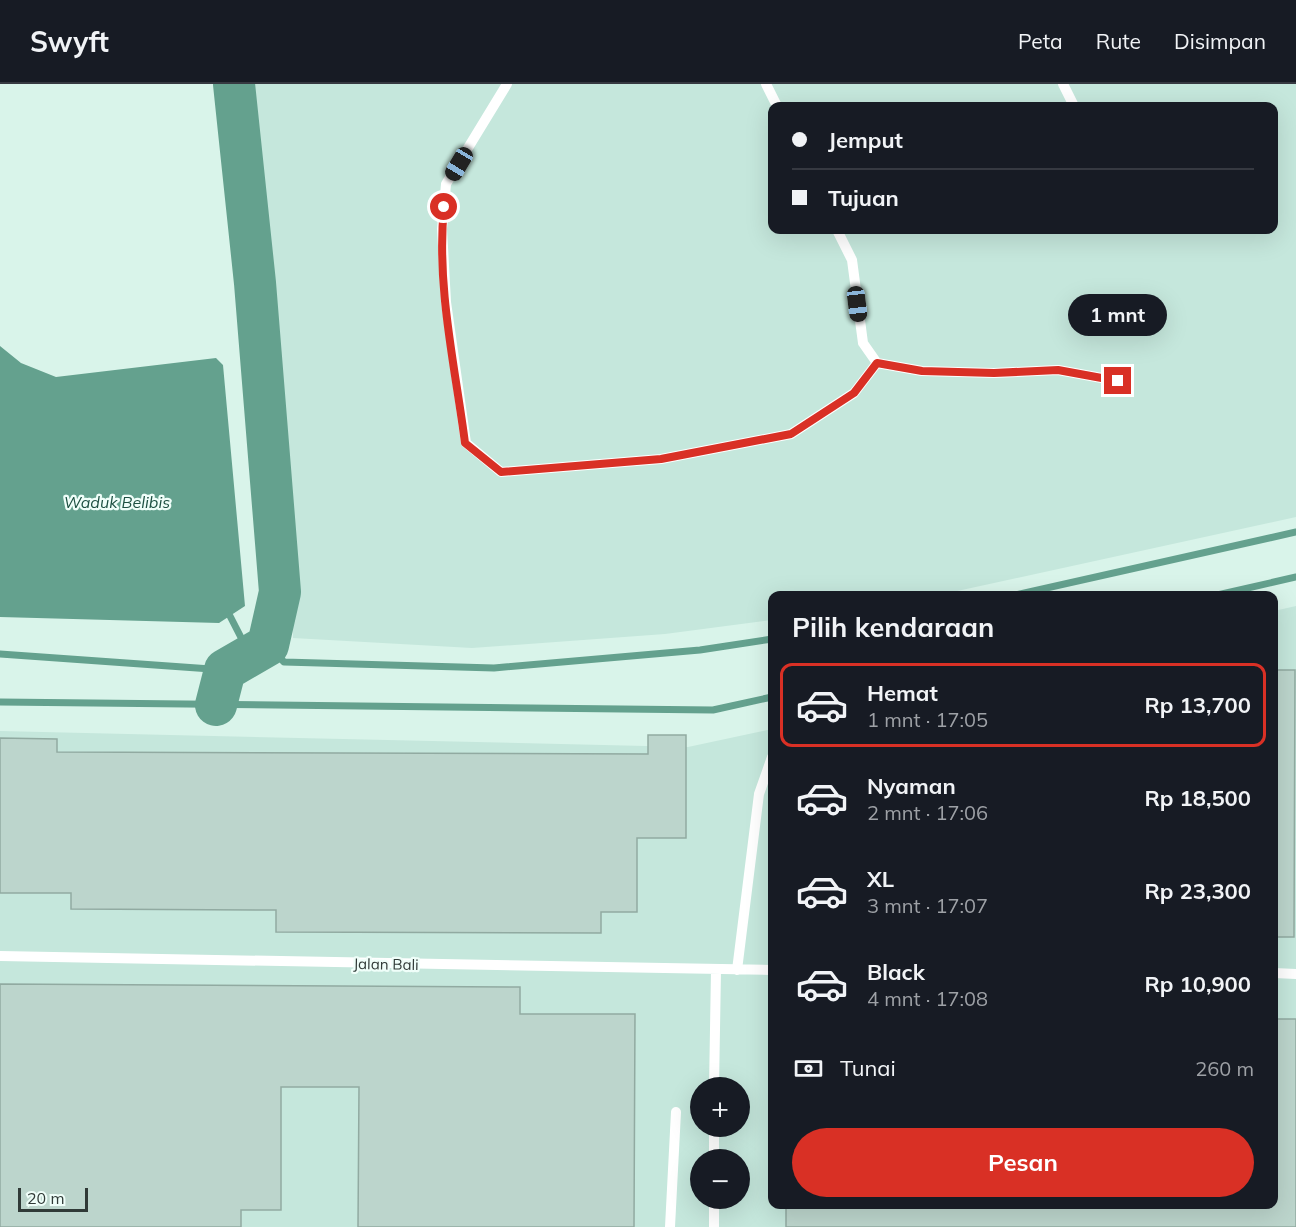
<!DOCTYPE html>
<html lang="id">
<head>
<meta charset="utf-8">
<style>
  body { margin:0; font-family:Mulish,sans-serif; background:#242831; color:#f1f3f6; height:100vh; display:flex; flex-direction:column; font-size:22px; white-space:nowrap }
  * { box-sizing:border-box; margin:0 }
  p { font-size:20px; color:#9ea1a6 }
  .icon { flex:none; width:33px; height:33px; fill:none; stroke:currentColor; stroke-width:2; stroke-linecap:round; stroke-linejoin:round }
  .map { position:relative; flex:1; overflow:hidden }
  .panel { position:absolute; left:768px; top:507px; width:510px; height:618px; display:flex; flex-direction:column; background:#171b24; border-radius:12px; box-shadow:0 6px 24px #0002 }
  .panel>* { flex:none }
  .guide { position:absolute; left:768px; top:18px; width:510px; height:132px; border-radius:12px; box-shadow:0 6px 24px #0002; display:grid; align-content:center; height:132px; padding:0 24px; background:#171b24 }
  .controls { position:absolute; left:690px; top:993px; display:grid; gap:12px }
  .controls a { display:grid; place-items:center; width:60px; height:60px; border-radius:50%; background:#171b24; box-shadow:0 6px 24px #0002; font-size:30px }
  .scale { position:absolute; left:18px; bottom:15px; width:70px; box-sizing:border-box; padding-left:6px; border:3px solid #303a37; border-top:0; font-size:16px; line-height:21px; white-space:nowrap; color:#303a37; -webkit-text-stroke:4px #effef9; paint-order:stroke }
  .end { position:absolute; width:27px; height:27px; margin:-14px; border:8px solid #d93025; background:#fff; box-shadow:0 0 0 3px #fff }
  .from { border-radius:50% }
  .bubble { position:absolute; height:42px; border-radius:21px; background:#171b24; box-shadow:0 6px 24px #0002; font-size:20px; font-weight:700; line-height:42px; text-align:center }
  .car { position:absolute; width:18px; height:36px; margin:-18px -9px; border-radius:8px; box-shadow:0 0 4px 2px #0007; background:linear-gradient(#222 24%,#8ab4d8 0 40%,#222 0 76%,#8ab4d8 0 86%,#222 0) }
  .guide b { display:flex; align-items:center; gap:21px; height:57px; font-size:22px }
  .guide b+b { border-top:2px solid #363941 }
  .guide i { width:15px; height:15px; background:#f1f3f6 }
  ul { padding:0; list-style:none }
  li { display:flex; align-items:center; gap:18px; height:84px; margin:0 12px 9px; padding:0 12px; border:3px solid transparent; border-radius:12px }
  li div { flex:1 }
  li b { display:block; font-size:22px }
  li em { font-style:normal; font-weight:700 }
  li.active { border-color:#d93025 }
  li>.icon { width:54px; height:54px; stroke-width:1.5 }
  h2 { padding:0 24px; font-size:27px; line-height:72px }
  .pay { display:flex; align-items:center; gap:15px; height:66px; padding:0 24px; font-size:22px }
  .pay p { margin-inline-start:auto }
  .primary-button { display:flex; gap:12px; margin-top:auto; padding:12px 24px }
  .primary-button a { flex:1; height:69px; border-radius:36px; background:#d93025; color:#fff; font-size:24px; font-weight:700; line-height:69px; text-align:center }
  header { display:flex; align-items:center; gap:36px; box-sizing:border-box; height:84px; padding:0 30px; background:#171b24; border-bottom:2px solid #363941 }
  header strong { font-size:28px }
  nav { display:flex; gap:33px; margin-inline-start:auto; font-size:21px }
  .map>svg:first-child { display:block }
</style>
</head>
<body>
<header>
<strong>Swyft</strong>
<nav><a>Peta</a><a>Rute</a><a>Disimpan</a></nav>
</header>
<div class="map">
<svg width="1296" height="1143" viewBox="0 0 1296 1143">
  <rect width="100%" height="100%" fill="#d9f4ea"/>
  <path fill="#c5e7dc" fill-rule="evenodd" d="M245,0H1296V433L939,511L772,512V536L665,550L472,564L293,554V497ZM772,22H1274V146H772Z
    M1296,522V1143H0V647L688,663L772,645V1120H1274V527ZM700,1004H740V1042H700ZM700,1076H740V1114H700Z"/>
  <path fill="#64a18e" d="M0,262L21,279L56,293L216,274L223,281L245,522L219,539L0,533Z"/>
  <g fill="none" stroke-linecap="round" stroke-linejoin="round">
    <path stroke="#64a18e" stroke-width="7" d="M1011,512L1296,448
      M1213,512L1296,493
      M230,532L250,571
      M268,561L284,578L494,584L700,566L772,555
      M0,570L225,586
      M0,618L713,626L772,613"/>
    <path stroke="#64a18e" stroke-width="42" d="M216,621L225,586L268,561L280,508L255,199L234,0"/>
  </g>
  <path fill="#bcd5cc" stroke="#91aaa1" stroke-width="1.5" d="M1274,586H1295L1294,853H1274Z
    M648,651H686V754H637V828H601V849L276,848V826L71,825V809H0V654L57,655V668L648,670Z
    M0,900L520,903V930H635L634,1143H358L359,1003H281V1126H241V1143H0Z
    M1274,935H1296V1143H786V1120H1274Z"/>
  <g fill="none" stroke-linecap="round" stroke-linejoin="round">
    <path stroke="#fff" stroke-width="10" d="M507,0L446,100L442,145L446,218L466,359L501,388L661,375L791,350L854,309L877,279
      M766,0L777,22
      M1063,0L1074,22
      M837,146L852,176L863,259L877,279L922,287L994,289L1058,286L1118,297
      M0,872L772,886
      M737,886L759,710L772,673
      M1274,889L1296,890
      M714,1004L716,886
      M714,1076V1042
      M670,1143L676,1028
      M714,1143V1114"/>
  </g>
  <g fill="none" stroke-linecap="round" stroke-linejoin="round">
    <path stroke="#d93025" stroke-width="8" d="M444,123C436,201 455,282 465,359L501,388L661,375L791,350L854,309L877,279L922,287L994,289L1058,286L1118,297"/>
  </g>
  <g text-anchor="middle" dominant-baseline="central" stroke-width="4.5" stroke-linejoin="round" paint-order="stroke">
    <g font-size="15" fill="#303a37" stroke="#effef9">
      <text transform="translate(386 880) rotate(1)">Jalan Bali</text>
    </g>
    <g font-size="16" font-style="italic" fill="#1d5042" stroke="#effef9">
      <text x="117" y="418">Waduk Belibis</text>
    </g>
  </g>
</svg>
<div class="controls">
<a>+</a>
<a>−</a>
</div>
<div class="scale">20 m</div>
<i class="end from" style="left:444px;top:123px"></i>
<i class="end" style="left:1118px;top:297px"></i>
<div class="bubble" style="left:1068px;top:210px;width:99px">1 mnt</div>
<i class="car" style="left:459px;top:80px;rotate:211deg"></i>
<i class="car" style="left:857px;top:220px;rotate:173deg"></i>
<div class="guide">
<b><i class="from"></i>Jemput</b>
<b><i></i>Tujuan</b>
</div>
<section class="panel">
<h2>Pilih kendaraan</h2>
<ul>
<li class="active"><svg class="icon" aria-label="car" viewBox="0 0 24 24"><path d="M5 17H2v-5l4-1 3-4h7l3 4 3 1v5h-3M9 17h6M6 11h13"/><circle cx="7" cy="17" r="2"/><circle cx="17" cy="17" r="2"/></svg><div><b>Hemat</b><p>1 mnt · 17:05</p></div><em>Rp 13,700</em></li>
<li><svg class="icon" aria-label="car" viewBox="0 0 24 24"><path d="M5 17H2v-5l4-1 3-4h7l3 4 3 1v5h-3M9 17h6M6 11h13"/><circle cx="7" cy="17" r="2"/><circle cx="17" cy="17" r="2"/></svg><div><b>Nyaman</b><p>2 mnt · 17:06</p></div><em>Rp 18,500</em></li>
<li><svg class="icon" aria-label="car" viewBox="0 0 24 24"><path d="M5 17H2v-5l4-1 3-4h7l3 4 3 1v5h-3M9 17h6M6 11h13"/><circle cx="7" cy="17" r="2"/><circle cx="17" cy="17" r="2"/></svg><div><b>XL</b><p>3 mnt · 17:07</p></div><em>Rp 23,300</em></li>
<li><svg class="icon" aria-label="car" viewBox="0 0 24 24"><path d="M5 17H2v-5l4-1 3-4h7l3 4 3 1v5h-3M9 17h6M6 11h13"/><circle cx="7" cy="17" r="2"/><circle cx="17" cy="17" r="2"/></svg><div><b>Black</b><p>4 mnt · 17:08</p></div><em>Rp 10,900</em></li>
</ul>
<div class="pay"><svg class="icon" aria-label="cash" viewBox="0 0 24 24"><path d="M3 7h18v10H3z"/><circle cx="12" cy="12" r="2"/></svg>Tunai<p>260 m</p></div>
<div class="primary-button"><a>Pesan</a></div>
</section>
</div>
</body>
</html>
